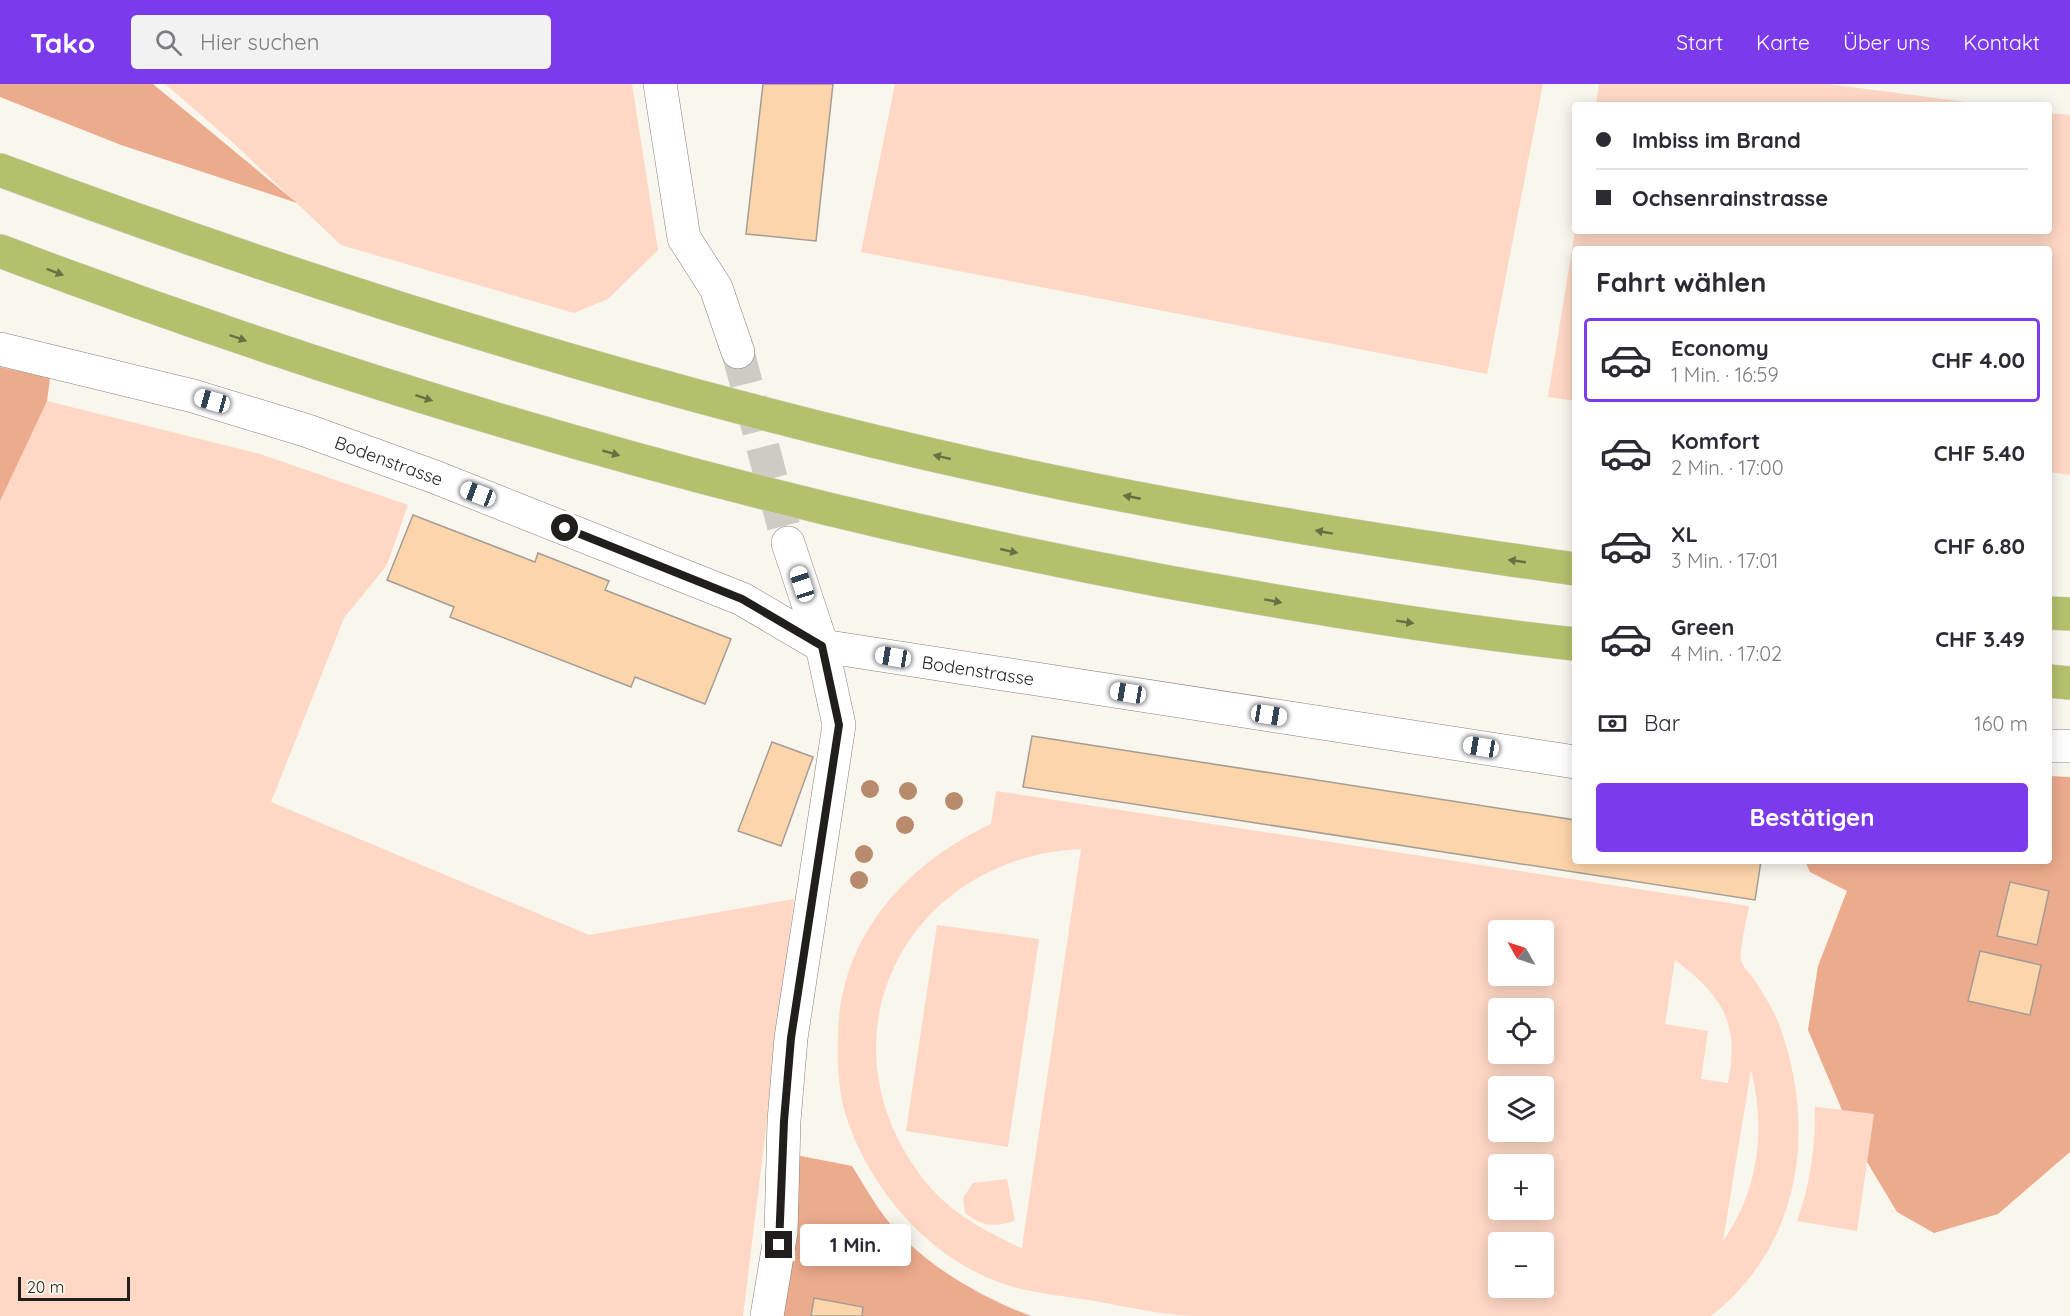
<!DOCTYPE html>
<html lang="de">
<head>
<meta charset="utf-8">
<style>
  body { margin:0; font-family:Quicksand,sans-serif; background:#f2f2f3; color:#2b2b33; height:100vh; display:flex; flex-direction:column; font-size:22px; white-space:nowrap }
  * { box-sizing:border-box; margin:0 }
  p { font-size:20px; color:#7c7c81 }
  .icon { flex:none; width:33px; height:33px; fill:none; stroke:currentColor; stroke-width:2; stroke-linecap:round; stroke-linejoin:round }
  .map { position:relative; flex:1; overflow:hidden }
  .panel { position:absolute; left:1572px; top:162px; width:480px; height:618px; display:flex; flex-direction:column; background:#fff; border-radius:6px; box-shadow:0 3px 15px #0003 }
  .panel>* { flex:none }
  .top-card { position:absolute; left:1572px; top:18px; width:480px; height:132px; border-radius:6px; box-shadow:0 3px 15px #0003; display:grid; align-content:center; height:132px; padding:0 24px; background:#fff }
  .needle { width:39px; rotate:309deg }
  .tools { position:absolute; left:1488px; top:836px; display:grid; gap:12px }
  .tools a { display:grid; place-items:center; width:66px; height:66px; border-radius:6px; background:#fff; box-shadow:0 3px 15px #0003; font-size:30px }
  .scale { position:absolute; left:18px; bottom:15px; width:112px; box-sizing:border-box; padding-left:6px; border:3px solid #201f1c; border-top:0; font-size:16px; line-height:21px; white-space:nowrap; color:#201f1c; -webkit-text-stroke:4px #f8f6ed; paint-order:stroke }
  .end { position:absolute; width:27px; height:27px; margin:-14px; border:8px solid #201f1c; background:#fff; box-shadow:0 0 0 3px #fff }
  .from { border-radius:50% }
  .bubble { position:absolute; height:42px; border-radius:6px; background:#fff; box-shadow:0 3px 15px #0003; font-size:20px; font-weight:700; line-height:42px; text-align:center }
  .car { position:absolute; width:18px; height:36px; margin:-18px -9px; border-radius:8px; box-shadow:0 0 4px 2px #0007; background:linear-gradient(#fff 24%,#345 0 40%,#fff 0 76%,#345 0 86%,#fff 0) }
  .top-card b { display:flex; align-items:center; gap:21px; height:57px; font-size:22px }
  .top-card b+b { border-top:2px solid #e1e1e2 }
  .top-card i { width:15px; height:15px; background:#2b2b33 }
  ul { padding:0; list-style:none }
  li { display:flex; align-items:center; gap:18px; height:84px; margin:0 12px 9px; padding:0 12px; border:3px solid transparent; border-radius:6px }
  li div { flex:1 }
  li b { display:block; font-size:22px }
  li em { font-style:normal; font-weight:700 }
  li.selected { border-color:#7c3aed }
  li>.icon { width:54px; height:54px; stroke-width:1.5 }
  h2 { padding:0 24px; font-size:27px; line-height:72px }
  .pay { display:flex; align-items:center; gap:15px; height:66px; padding:0 24px; font-size:22px }
  .pay p { margin-inline-start:auto }
  .button { display:flex; gap:12px; margin-top:auto; padding:12px 24px }
  .button a { flex:1; height:69px; border-radius:6px; background:#7c3aed; color:#fff; font-size:24px; font-weight:700; line-height:69px; text-align:center }
  header { display:flex; align-items:center; gap:36px; box-sizing:border-box; height:84px; padding:0 30px; background:#7c3aed; color:#fff }
  header strong { font-size:28px }
  nav { display:flex; gap:33px; margin-inline-start:auto; font-size:21px }
  .search { width:420px; height:54px; background:#f2f2f3; display:flex; align-items:center; gap:15px; box-sizing:border-box; padding:0 21px; border-radius:6px; color:#7c7c81; font-size:22px }
  .map>svg:first-child { display:block }
</style>
</head>
<body>
<header>
<strong>Tako</strong>
<div class="search"><svg class="icon" aria-label="search" viewBox="0 0 24 24"><circle cx="10" cy="10" r="6"/><path d="M15 15l6 6"/></svg>Hier suchen</div>
<nav><a>Start</a><a>Karte</a><a>Über uns</a><a>Kontakt</a></nav>
</header>
<div class="map">
<svg width="2070" height="1232" viewBox="0 0 2070 1232">
  <rect width="100%" height="100%" fill="#f8f6ed"/>
  <path fill="#fed7c5" fill-rule="evenodd" d="M165,0H632L658,166L608,215L574,229L341,161L230,56Z
    M895,0H1543L1487,290L861,168Z
    M1599,0H1828L1989,21H1596Z
    M2049,29L2070,31V391L2049,388V165H1575V317L1548,313L1575,147H2049Z
    M0,283L50,294L47,317L260,370L408,421L387,481L344,534L271,718L589,851L794,815L743,1232H0Z
    M996,707L1749,822C1747,835 1739,866 1741,876C1742,882 1750,890 1754,895C1763,910 1774,926 1780,943C1817,1045 1801,1162 1711,1232C1591,1232 1470,1232 1350,1232C1298,1232 1245,1232 1192,1232C1158,1230 1123,1222 1089,1216C1057,1211 1023,1208 993,1196C923,1168 867,1100 845,1029C838,1004 837,976 838,951C840,852 906,780 991,740ZM1081,765L1022,1163L1021,1164C985,1147 950,1129 925,1097C813,956 905,773 1081,765ZM1498,846H1544V891H1498ZM1675,876C1722,911 1740,939 1728,999L1701,995L1708,947L1665,940ZM1498,924H1544V969H1498ZM1751,986C1766,1044 1759,1107 1723,1157ZM1498,1002H1544V1047H1498ZM1498,1080H1544V1125H1498ZM1498,1158H1544V1203H1498Z
    M937,841L1039,855L1008,1063L906,1047Z
    M1815,1023L1874,1029L1857,1147L1797,1137C1811,1098 1815,1064 1815,1023Z
    M1007,1095L1015,1137C992,1143 985,1143 965,1129L963,1114L973,1099Z"/>
  <path fill="#edab8d" d="M0,0H153L297,119L121,61L0,13Z
    M0,283L50,294L47,317L0,417Z
    M2049,692L2070,693V1068L1998,1130L1934,1149L1897,1128L1867,1078L1874,1030L1842,1026L1808,946L1818,882L1847,807L1810,788L1805,777H2049Z
    M796,1071L852,1082C861,1096 869,1111 879,1125C912,1174 977,1212 1031,1232H783Z"/>
  <path fill="#fdd5ab" stroke="#a49d97" stroke-width="1.5" d="M763,0H833L816,157L746,150Z
    M413,431L535,478L538,469L609,497L605,506L731,555L705,620L635,593L631,603L450,533L454,523L387,496Z
    M1032,652L1575,736V777H1761L1755,816L1023,703Z
    M772,658L813,673L781,762L738,747Z
    M2010,798L2049,807L2037,861L1997,852Z
    M1980,867L2041,881L2030,931L1968,917Z
    M814,1214L863,1223L862,1232H811Z"/>
  <g fill="none" stroke-linecap="round" stroke-linejoin="round">
    <path stroke="#cdcbc3" stroke-width="33" stroke-dasharray="33 16" stroke-linecap="butt" d="M738,268L788,459"/>
    <defs>
      <g id="minor">
        <path d="M660,0L684,154L716,204L738,268"/>
        <path id="s1" d="M0,265L193,312L308,347L435,393L742,515L822,562L1575,678"/>
        <path d="M2049,662H2070"/>
        <path d="M767,1232L781,1148L784,1037L791,954L839,641L822,562L788,459"/>
      </g>
      <path id="highway" d="M0,86C322,206 650,309 986,383C1181,426 1378,457 1575,485
        M0,167C378,310 766,423 1163,497C1300,522 1437,545 1575,560
        M2049,529L2070,530
        M2049,597L2070,599"/>
    </defs>
    <use href="#minor" stroke="#838179" stroke-width="34"/>
    <use href="#highway" stroke="#d2d2d2" stroke-width="34"/>
    <use href="#minor" stroke="#fff" stroke-width="33"/>
    <use href="#highway" stroke="#b4c16c" stroke-width="33"/>
  </g>
  <g fill="#b78b6c">
    <circle cx="870" cy="705" r="9"/>
    <circle cx="908" cy="707" r="9"/>
    <circle cx="954" cy="717" r="9"/>
    <circle cx="905" cy="741" r="9"/>
    <circle cx="864" cy="770" r="9"/>
    <circle cx="859" cy="796" r="9"/>
  </g>
  <defs><path id="oneway-solid" d="M-6-.8H1V-3.2L6.5 0L1 3.2V.8H-6Z" transform="scale(1.5)"/></defs>
  <g fill="#6a7044">
    <use href="#oneway-solid" transform="translate(55 188) rotate(21)"/>
    <use href="#oneway-solid" transform="translate(238 254) rotate(19)"/>
    <use href="#oneway-solid" transform="translate(424 314) rotate(18)"/>
    <use href="#oneway-solid" transform="translate(611 369) rotate(16)"/>
    <use href="#oneway-solid" transform="translate(942 373) rotate(-167)"/>
    <use href="#oneway-solid" transform="translate(1132 413) rotate(-169)"/>
    <use href="#oneway-solid" transform="translate(1324 448) rotate(-170)"/>
    <use href="#oneway-solid" transform="translate(1009 467) rotate(13)"/>
    <use href="#oneway-solid" transform="translate(1517 477) rotate(-172)"/>
    <use href="#oneway-solid" transform="translate(1273 517) rotate(10)"/>
    <use href="#oneway-solid" transform="translate(1405 538) rotate(9)"/>
  </g>
  <g fill="none" stroke-linecap="round" stroke-linejoin="round">
    <path stroke="#201f1c" stroke-width="8" d="M565,444L742,515L822,562L839,641L791,954L784,1037L779,1161"/>
  </g>
  <g text-anchor="middle" dominant-baseline="central" stroke-width="5" stroke-linejoin="round" paint-order="stroke">
    <g font-size="18" fill="#201f1c" stroke="#f8f6ed">
      <text stroke="none"><textPath href="#s1" startOffset="405">Bodenstrasse</textPath></text>
      <text stroke="none"><textPath href="#s1" startOffset="1035">Bodenstrasse</textPath></text>
    </g>
  </g>
</svg>
<div class="tools">
<a><svg class="needle" viewBox="-14 -14 28 28"><path d="M0-13l5 13h-10z" fill="#e53935"/><path d="M0 13l5-13h-10z" fill="#7c7c81"/></svg></a>
<a><svg class="icon" aria-label="locate" viewBox="0 0 24 24"><circle cx="12" cy="12" r="6"/><path d="M12 2v4M12 18v4M2 12h4M18 12h4"/></svg></a>
<a><svg class="icon" aria-label="layers" viewBox="0 0 24 24"><path d="M12 4l9 5-9 5-9-5zM3 14l9 5 9-5"/></svg></a>
<a>+</a>
<a>−</a>
</div>
<div class="scale">20 m</div>
<i class="end from" style="left:565px;top:444px"></i>
<i class="end" style="left:779px;top:1161px"></i>
<div class="bubble" style="left:800px;top:1140px;width:111px">1 Min.</div>
<i class="car" style="left:212px;top:317px;rotate:286deg"></i>
<i class="car" style="left:478px;top:410px;rotate:291deg"></i>
<i class="car" style="left:802px;top:500px;rotate:342deg"></i>
<i class="car" style="left:893px;top:573px;rotate:279deg"></i>
<i class="car" style="left:1128px;top:609px;rotate:279deg"></i>
<i class="car" style="left:1269px;top:631px;rotate:99deg"></i>
<i class="car" style="left:1481px;top:663px;rotate:279deg"></i>
<div class="top-card">
<b><i class="from"></i>Imbiss im Brand</b>
<b><i></i>Ochsenrainstrasse</b>
</div>
<section class="panel">
<h2>Fahrt wählen</h2>
<ul>
<li class="selected"><svg class="icon" aria-label="car" viewBox="0 0 24 24"><path d="M5 17H2v-5l4-1 3-4h7l3 4 3 1v5h-3M9 17h6M6 11h13"/><circle cx="7" cy="17" r="2"/><circle cx="17" cy="17" r="2"/></svg><div><b>Economy</b><p>1 Min. · 16:59</p></div><em>CHF 4.00</em></li>
<li><svg class="icon" aria-label="car" viewBox="0 0 24 24"><path d="M5 17H2v-5l4-1 3-4h7l3 4 3 1v5h-3M9 17h6M6 11h13"/><circle cx="7" cy="17" r="2"/><circle cx="17" cy="17" r="2"/></svg><div><b>Komfort</b><p>2 Min. · 17:00</p></div><em>CHF 5.40</em></li>
<li><svg class="icon" aria-label="car" viewBox="0 0 24 24"><path d="M5 17H2v-5l4-1 3-4h7l3 4 3 1v5h-3M9 17h6M6 11h13"/><circle cx="7" cy="17" r="2"/><circle cx="17" cy="17" r="2"/></svg><div><b>XL</b><p>3 Min. · 17:01</p></div><em>CHF 6.80</em></li>
<li><svg class="icon" aria-label="car" viewBox="0 0 24 24"><path d="M5 17H2v-5l4-1 3-4h7l3 4 3 1v5h-3M9 17h6M6 11h13"/><circle cx="7" cy="17" r="2"/><circle cx="17" cy="17" r="2"/></svg><div><b>Green</b><p>4 Min. · 17:02</p></div><em>CHF 3.49</em></li>
</ul>
<div class="pay"><svg class="icon" aria-label="cash" viewBox="0 0 24 24"><path d="M3 7h18v10H3z"/><circle cx="12" cy="12" r="2"/></svg>Bar<p>160 m</p></div>
<div class="button"><a>Bestätigen</a></div>
</section>
</div>
</body>
</html>
